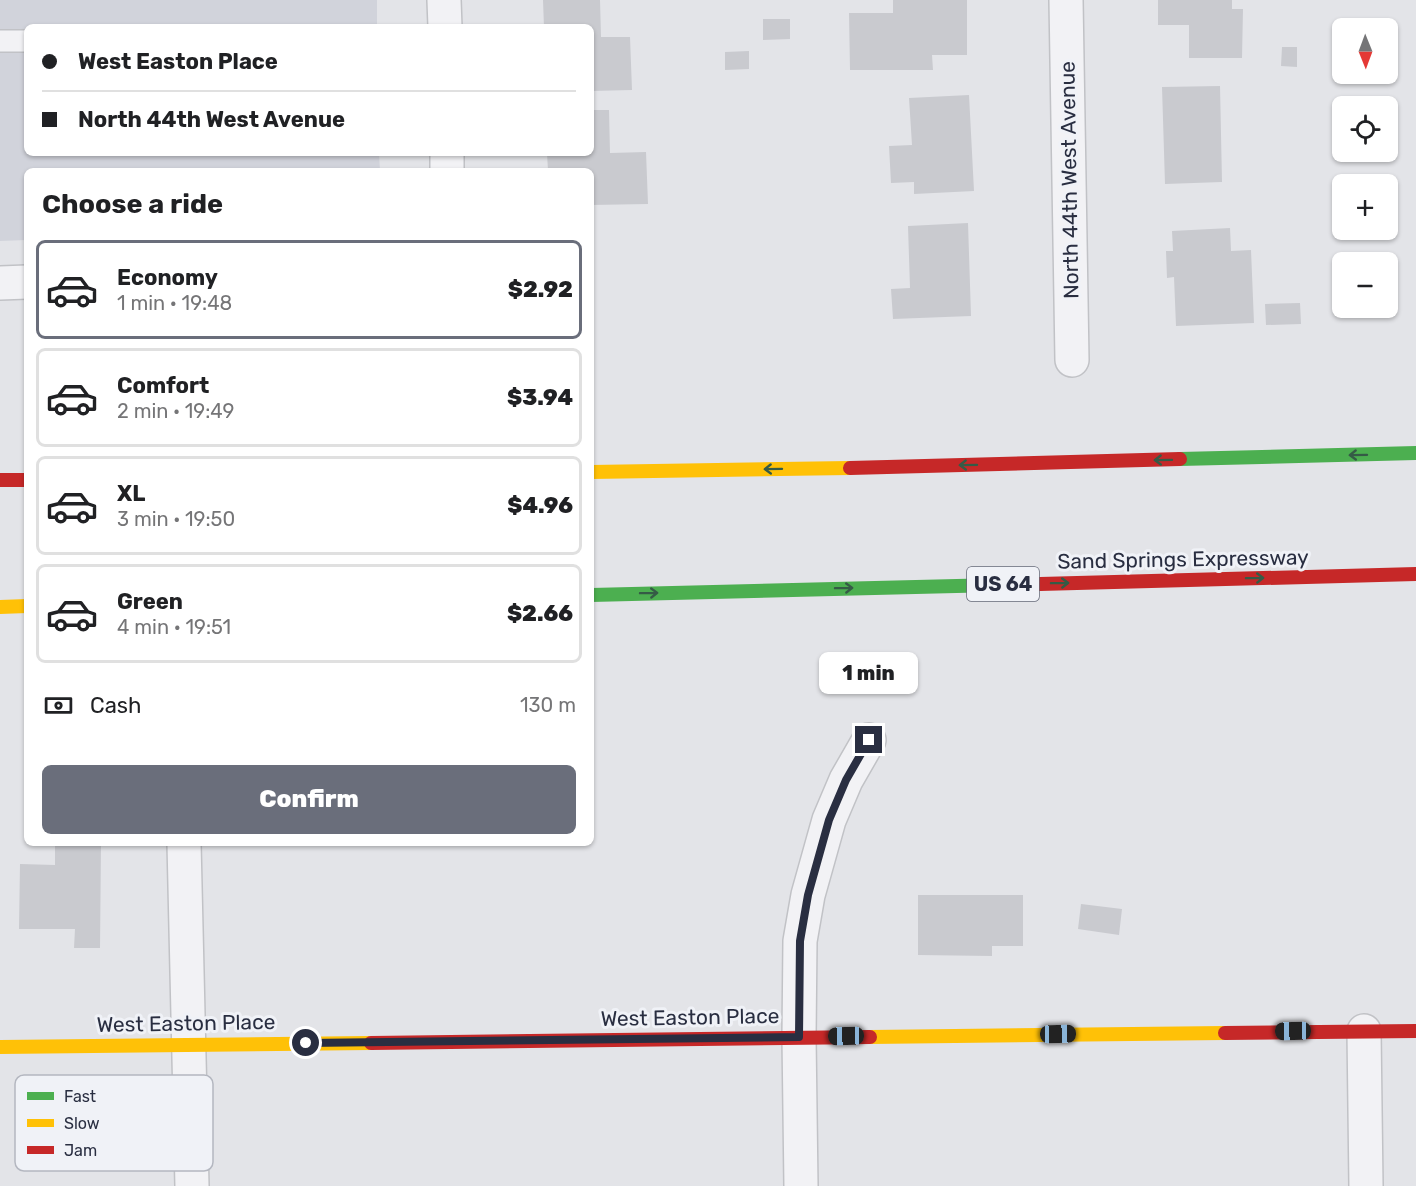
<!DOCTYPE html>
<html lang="en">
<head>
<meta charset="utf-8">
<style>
  body { margin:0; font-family:Rubik,sans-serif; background:#f2f2f2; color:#202124; height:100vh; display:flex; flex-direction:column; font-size:22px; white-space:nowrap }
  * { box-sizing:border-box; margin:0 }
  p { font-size:20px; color:#757577 }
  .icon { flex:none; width:33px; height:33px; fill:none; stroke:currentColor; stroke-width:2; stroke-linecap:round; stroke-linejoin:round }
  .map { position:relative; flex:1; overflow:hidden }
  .sheet { position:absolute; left:24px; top:168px; width:570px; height:678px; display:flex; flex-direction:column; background:#fff; border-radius:9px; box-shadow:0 2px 4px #0004 }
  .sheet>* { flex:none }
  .guide { position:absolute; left:24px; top:24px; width:570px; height:132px; border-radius:9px; box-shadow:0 2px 4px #0004; display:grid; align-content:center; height:132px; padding:0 18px; background:#fff }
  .needle { width:39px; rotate:179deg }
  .tools { position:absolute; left:1332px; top:18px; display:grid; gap:12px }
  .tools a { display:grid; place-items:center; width:66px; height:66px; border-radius:9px; background:#fff; box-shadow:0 2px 4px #0004; font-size:30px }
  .end { position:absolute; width:27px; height:27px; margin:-14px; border:8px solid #292e41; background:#fff; box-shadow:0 0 0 3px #fff }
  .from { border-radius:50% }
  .bubble { position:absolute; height:42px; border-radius:9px; background:#fff; box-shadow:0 2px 4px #0004; font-size:20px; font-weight:800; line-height:42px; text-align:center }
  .car { position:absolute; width:18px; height:36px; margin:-18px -9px; border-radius:8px; box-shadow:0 0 4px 2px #0007; background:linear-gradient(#222 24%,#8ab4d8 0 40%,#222 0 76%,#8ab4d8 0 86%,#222 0) }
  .guide b { display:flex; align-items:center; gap:21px; height:57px; font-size:22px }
  .guide b+b { border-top:2px solid #e0e0e0 }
  .guide i { width:15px; height:15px; background:#202124 }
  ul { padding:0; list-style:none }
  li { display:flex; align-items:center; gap:18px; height:99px; margin:0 12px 9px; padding:0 6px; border:3px solid #e0e0e0; border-radius:9px }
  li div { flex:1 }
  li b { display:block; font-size:22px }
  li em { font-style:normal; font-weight:800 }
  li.on { border-color:#6a6e7b }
  li>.icon { width:54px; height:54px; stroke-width:1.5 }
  h2 { padding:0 18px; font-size:27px; line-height:72px }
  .pay { display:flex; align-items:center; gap:15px; height:66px; padding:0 18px; font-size:22px }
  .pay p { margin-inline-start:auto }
  .primary-button { display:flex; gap:12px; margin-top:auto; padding:12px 18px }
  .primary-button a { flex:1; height:69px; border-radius:9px; background:#6a6e7b; color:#fff; font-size:24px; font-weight:800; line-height:69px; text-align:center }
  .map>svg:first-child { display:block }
</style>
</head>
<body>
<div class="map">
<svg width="1416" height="1186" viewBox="0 0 1416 1186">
  <rect width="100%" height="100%" fill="#e3e4e8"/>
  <path fill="#d1d3db" d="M0,0H377V27H27V153H379L380,171H27V240L0,241Z"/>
  <path fill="#c9cacf" d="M543,0H600L601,37H630L632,90L591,91V27H544Z
    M893,0H967V55H932L933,70H850L849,13H893Z
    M1158,0H1232V9H1243L1242,58H1189V25H1158Z
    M763,19H790V39L763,40Z
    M1282,47H1297V67L1281,66Z
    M749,51V69L725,70V52Z
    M1220,86L1222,182L1165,184L1162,87Z
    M969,95L974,191L914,194V182L891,183L889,146L912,145L909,98Z
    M591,110H609L610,153L646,152L648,204L591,205V171H548L547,153H591Z
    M968,223L971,316L893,319L891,289L910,288L908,226Z
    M1230,228L1231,251L1251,250L1254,323L1176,326L1174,277L1167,278L1166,251H1173L1172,231Z
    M1300,303L1301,324L1266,325L1265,304Z
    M55,843H101L100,948H74L75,929H19L20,864L55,865Z
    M918,895H1023V946H992V956L918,955Z
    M1081,904L1122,909L1119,935L1078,929Z"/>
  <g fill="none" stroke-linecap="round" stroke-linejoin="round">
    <defs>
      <path id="lane" d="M0,41H27"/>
      <path id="street" d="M444,0L445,27
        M1066,0L1072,360
        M447,153V171
        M0,283L27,282
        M184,843L192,1186
        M1364,1031L1366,1186
        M801,1186L799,1037L800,941L808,895L829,820L846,780L869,740"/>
    </defs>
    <use href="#lane" stroke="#c1c2c6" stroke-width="24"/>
    <use href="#street" stroke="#c1c2c6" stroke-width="36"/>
    <use href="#lane" stroke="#f2f2f5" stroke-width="21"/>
    <use href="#street" stroke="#f2f2f5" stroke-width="33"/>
    <path stroke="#4caf50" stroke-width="14" d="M1180,459L1416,453
      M591,595L1040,584"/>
    <path stroke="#ffc107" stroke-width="14" d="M591,472L850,468
      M0,607L27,606
      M870,1037L1225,1033
      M0,1047L371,1043"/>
    <path stroke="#c62828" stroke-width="14" d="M850,468L1180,459
      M0,480H27
      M1040,584L1416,574
      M1225,1033L1416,1031
      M371,1043L870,1037"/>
  </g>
  <defs><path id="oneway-shaft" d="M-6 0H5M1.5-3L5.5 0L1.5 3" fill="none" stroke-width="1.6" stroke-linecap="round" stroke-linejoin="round" transform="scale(1.5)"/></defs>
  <g stroke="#355b46">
    <use href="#oneway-shaft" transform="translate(1358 455) rotate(179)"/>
    <use href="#oneway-shaft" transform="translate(1163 460) rotate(179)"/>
    <use href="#oneway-shaft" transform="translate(968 465) rotate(179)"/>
    <use href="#oneway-shaft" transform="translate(773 469) rotate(179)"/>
    <use href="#oneway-shaft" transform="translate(1255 578) rotate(-1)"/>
    <use href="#oneway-shaft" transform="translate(1060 583) rotate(-1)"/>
    <use href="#oneway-shaft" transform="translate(844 588) rotate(-1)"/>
    <use href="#oneway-shaft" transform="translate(649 593) rotate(-1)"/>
  </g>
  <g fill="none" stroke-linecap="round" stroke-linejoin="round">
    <path stroke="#292e41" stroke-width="8" d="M306,1043L799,1037L800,941L808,895L829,820L846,780L869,740"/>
  </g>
  <g text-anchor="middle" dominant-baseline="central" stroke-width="6" stroke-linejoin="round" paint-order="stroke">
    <rect fill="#f0f2f7" stroke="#656978" stroke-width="1.5" x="967" y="567" width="72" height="34" rx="4.5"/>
    <g font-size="20" font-weight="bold" fill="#292e41">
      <text x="1003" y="584">US 64</text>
    </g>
    <g font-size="21" fill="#292e41" stroke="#f0f2f7">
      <text transform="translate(1069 180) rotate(-91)">North 44th West Avenue</text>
      <text transform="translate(1183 559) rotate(-1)">Sand Springs Expressway</text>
      <text transform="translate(690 1017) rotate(-1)">West Easton Place</text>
      <text transform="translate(186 1023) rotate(-1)">West Easton Place</text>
    </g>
  </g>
  <rect x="15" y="1075" width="198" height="96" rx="9" fill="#f0f2f7" stroke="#b4b7c0" stroke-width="1.5"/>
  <rect x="27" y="1092" width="27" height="8" fill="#4caf50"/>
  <rect x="27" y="1119" width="27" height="8" fill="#ffc107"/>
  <rect x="27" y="1146" width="27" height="8" fill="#c62828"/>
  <g font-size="16" fill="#292e41">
    <text x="64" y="1102">Fast</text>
    <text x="64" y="1129">Slow</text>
    <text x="64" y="1156">Jam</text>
  </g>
</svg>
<div class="tools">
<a><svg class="needle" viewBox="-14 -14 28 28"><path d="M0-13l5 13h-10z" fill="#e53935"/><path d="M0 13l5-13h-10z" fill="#757577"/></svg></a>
<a><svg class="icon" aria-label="locate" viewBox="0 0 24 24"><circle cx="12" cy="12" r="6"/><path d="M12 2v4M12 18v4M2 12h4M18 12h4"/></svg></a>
<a>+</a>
<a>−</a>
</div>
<i class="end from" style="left:306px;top:1043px"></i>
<i class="end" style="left:869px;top:740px"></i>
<div class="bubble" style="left:819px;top:652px;width:99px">1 min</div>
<i class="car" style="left:1293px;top:1031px;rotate:269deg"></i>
<i class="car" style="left:1058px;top:1034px;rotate:89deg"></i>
<i class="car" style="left:846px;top:1036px;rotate:269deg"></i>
<div class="guide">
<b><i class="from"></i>West Easton Place</b>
<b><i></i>North 44th West Avenue</b>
</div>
<section class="sheet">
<h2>Choose a ride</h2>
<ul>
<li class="on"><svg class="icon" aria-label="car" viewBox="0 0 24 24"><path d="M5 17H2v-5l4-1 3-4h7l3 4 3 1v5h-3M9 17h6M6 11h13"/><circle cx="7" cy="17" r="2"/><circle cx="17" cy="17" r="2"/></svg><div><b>Economy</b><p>1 min · 19:48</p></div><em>$2.92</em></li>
<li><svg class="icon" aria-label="car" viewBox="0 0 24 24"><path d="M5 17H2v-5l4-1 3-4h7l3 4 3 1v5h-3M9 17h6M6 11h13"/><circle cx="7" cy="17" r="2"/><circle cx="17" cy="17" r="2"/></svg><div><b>Comfort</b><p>2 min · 19:49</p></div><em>$3.94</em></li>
<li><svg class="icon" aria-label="car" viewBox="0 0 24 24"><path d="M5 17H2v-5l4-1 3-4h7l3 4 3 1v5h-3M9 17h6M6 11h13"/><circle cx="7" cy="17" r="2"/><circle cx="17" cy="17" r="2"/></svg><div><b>XL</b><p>3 min · 19:50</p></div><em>$4.96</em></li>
<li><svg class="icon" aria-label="car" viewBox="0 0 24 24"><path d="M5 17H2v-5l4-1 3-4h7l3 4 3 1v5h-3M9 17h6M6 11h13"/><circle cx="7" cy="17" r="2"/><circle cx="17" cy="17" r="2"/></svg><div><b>Green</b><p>4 min · 19:51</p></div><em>$2.66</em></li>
</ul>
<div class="pay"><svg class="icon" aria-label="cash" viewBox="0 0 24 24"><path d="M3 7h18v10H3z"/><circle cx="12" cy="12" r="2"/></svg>Cash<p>130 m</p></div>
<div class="primary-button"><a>Confirm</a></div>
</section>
</div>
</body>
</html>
